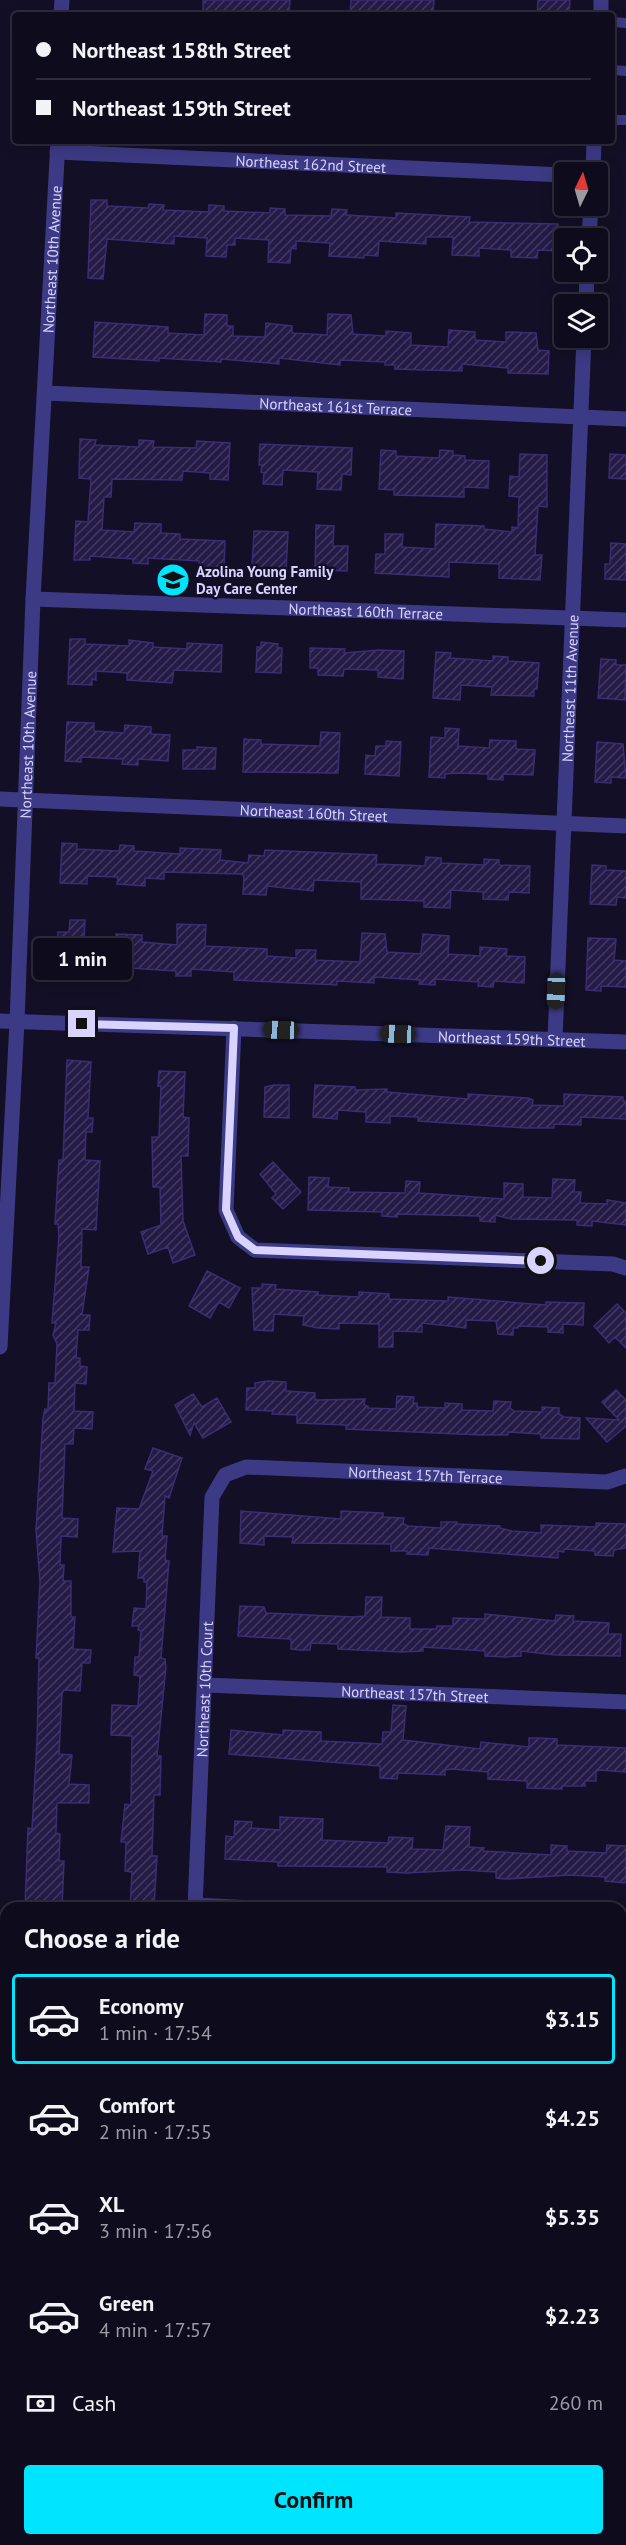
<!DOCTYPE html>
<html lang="en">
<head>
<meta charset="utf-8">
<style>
  body { margin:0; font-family:"PT Sans",sans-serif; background:#171425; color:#f1f3f6; height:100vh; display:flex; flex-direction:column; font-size:22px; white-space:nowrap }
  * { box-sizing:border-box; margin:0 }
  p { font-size:20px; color:#9b9ba3 }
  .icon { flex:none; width:33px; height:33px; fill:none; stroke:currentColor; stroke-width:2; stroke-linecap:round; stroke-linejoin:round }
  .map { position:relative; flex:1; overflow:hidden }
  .drawer { position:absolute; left:0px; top:1902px; width:627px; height:644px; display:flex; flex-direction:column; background:#0e0b1c; border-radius:18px 18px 0 0; box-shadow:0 3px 15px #0003,0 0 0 2px #2e2b3b }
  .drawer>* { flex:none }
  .hud { position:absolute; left:12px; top:12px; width:603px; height:132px; border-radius:6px; box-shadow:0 3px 15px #0003,0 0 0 2px #2e2b3b; display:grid; align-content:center; height:132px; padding:0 24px; background:#0e0b1c }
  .needle { width:39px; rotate:5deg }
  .tools { position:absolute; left:554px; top:162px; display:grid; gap:12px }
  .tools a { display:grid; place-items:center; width:54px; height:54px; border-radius:6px; background:#0e0b1c; box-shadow:0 3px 15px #0003,0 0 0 2px #2e2b3b; font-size:30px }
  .end { position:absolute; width:27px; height:27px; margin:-14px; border:8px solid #d9d4ff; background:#111; box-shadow:0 0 0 3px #111 }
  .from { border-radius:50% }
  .bubble { position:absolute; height:42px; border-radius:6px; background:#0e0b1c; box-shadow:0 3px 15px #0003,0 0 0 2px #2e2b3b; font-size:20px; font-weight:700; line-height:42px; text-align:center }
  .car { position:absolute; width:18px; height:36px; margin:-18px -9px; border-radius:8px; box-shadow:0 0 4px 2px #0007; background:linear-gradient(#222 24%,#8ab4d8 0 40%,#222 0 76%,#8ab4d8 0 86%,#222 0) }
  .hud b { display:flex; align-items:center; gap:21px; height:57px; font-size:22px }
  .hud b+b { border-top:2px solid #2e2b3b }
  .hud i { width:15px; height:15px; background:#f1f3f6 }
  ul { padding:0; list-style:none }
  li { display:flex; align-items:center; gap:18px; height:90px; margin:0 12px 9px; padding:0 12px; border:3px solid transparent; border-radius:6px }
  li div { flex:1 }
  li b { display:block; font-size:22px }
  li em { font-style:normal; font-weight:700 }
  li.on { border-color:#00e5ff }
  li>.icon { width:54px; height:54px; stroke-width:1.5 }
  h2 { padding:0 24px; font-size:27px; line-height:72px }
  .pay { display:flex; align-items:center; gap:15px; height:66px; padding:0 24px; font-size:22px }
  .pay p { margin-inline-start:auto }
  .cta { display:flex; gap:12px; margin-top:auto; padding:12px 24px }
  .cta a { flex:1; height:69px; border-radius:6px; background:#00e5ff; color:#111; font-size:24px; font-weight:700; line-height:69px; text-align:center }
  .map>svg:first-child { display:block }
</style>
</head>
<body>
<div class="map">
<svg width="626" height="2545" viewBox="0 0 626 2545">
  <defs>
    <pattern id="building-hatch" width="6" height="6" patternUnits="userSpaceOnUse" patternTransform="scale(1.5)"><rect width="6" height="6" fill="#241b47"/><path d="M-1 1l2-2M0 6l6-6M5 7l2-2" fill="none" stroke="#433b63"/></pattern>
  </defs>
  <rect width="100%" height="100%" fill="#130f26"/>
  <path fill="url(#building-hatch)" stroke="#3b2d73" stroke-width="1.5" d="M203,0H290L289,15L217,14L203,12Z
    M351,0H434L433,15H350Z
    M538,0H570L569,15H537Z
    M91,200H107V206L148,208L149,204L164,205L163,210L209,212V205L224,206V211L270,213V208L285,209V215L331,216L332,209L347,210L346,215L396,218V213L470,217L469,222L558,224L557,251L538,250L537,258L511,257V250L479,248V256L452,255L453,237H426V244L379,241L378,256L364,255V258L329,256L330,243L296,241V249L291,248L290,263L268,262L269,240L235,238V245H227L226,257L206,256L207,238L174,236V244L107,239L103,279L88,278Z
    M205,314L227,315V326H233V336L265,337L266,323L292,326V333L327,335L328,314L351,315L353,334L386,336V331L411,333V345L448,347L449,330L475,332V340L506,342V332L536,333L538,350L549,351L548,374L508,373V368L462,364V371L425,370L395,369V365H385V362L340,360V365L279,358V364L221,359V362L159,358V361L93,357L95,322L168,327V333L204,335Z
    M80,439L96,440L95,445L139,447V440L154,441L153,447L196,448L197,441L230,443L228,480L210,479V473L183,471L182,480L112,479L111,497H104L102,530L134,532L135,523L161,524V533L180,534V539L225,541L224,568L199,567V561L148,558V564L133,563V559L90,556V560H74L76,521L88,522L91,479L79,478Z
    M260,444L352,448L351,475L342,474L341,490L317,489L318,472L283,470L282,485L263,484L264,473L261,472L262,465H259Z
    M381,450L396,451V456L439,458L440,450L453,451V455L465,456V460L489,461L488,488L464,487V497L394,495V490L379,489Z
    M520,454L547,455V507L538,506L535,555H542L540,580L499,578V564L449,562V577L375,573L376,554H385V534H403L402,547L435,549L436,524L484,526V529L512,532V527L518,528L519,497L509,496L510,476L519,477Z
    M610,454L626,455V479L609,478Z
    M316,525L334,526L333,546H348L347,571L315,570Z
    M254,531L288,532L286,570L252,568Z
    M611,543L626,544V580L605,579V564H610Z
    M70,639H85V644L129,646V640L153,643V647L187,649V643L222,645L221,672L174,670L172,683L127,680V673L96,671V680L92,679V685L68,684Z
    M261,642L278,644L277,647L282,648L281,673L256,672L257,647H261Z
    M310,648L345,649L344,653L379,650L404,651L403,679L378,677V670L344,669L343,676L318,675V668H310Z
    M436,652L451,653L450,658L493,661V656L508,657V661L539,663L537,689H534V696L491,695L492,687L461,685L460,700L433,698Z
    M601,659L616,660V665H626L625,700L598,698Z
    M67,722L94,723V731L124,733L125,725L151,727V734L170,735L168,761L138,759V765L122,764L123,759L81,757V762L65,761Z
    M445,728L459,729L458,746L489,748L490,740L516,741V749L535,750L533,775L503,774V780L488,779V774L456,773L445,774V778L429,777L431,737L445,738Z
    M321,732L340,733L338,773L243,772L244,739L261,740V744L320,746Z
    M386,741L401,742L399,776L365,774L366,755L375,756L376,746H386Z
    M597,742L623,744L626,778L611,777V783L595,782Z
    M197,747L216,748L215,769H183V750H197Z
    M62,843L77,844V849L119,851L120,845L134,846V851L180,854V848L221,850L220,860L248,863L249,855L264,856L265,850L377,855L376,864L403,865L425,866L426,857L441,858V863L484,865V859L499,860V865L530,866L529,893L509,892L508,900L483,899V892L451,890L450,908L424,907V901L361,899V882L314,880L313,891L267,886L266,895L243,894L244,876L241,874L164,872V879L145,878V886L117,884L118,877L87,876V884L60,883Z
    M592,865L606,866V870L626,871V898L617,897L616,905L590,904Z
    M70,920H85L84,941L116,942V934L142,935V942L177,945V924L206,925L205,946L267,949V956L296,958V950H316L315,960L360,962L362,933L385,934L387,952L421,954L423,934L449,936L448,954L480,956V947L507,949L506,956L525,957L524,983L494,981L493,987L478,986L479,982L435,979V985L419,984L420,980L374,977V983L337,981V985L234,980V972L191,969V976H176V971L129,968V974L114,973V969L72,967V972L57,971L58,932H69Z
    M588,938L616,939L614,960L626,961V987L601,986V991L586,990Z
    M67,1060L91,1062L88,1118H93L92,1132H86L85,1160L100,1161L96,1230L82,1229L81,1267H89L82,1315H90L89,1330H78L76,1358H80V1366L87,1367L86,1384L75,1383L74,1411L93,1412L92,1429L74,1428L73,1444H65L62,1518L78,1519L77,1537L61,1536L60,1565H64L63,1581H71V1617H75L73,1649L91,1650L90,1663H82L80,1691L64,1690L62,1694L59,1754L72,1755L69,1784L89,1785V1803H57L56,1833L60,1834L59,1861H64L62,1908H25L28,1828L32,1829L37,1741L39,1658H36L40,1582L36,1530L43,1418L45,1409L48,1410L49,1383H55L57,1344L53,1335L56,1323H52L59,1236L58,1224H55L59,1160H63Z
    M159,1071L185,1072L183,1117L189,1118L188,1156H181L183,1221L195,1255L173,1263L168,1247L148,1254L141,1232L161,1225L160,1187H153L152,1137H159L161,1086H158Z
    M274,1085H289V1118L264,1117L265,1087Z
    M315,1085L355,1087V1090L387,1089V1092L468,1099V1094L528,1098L533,1100L532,1105L564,1106V1094L623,1097V1101H626V1119L581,1117V1125L554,1124V1128H526L418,1121V1117L390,1116V1123L366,1122V1112L338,1110L337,1119L313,1117Z
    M273,1162L301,1192L283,1209L272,1198L276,1194L260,1174Z
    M309,1177L329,1178L328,1187L349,1188V1192L405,1193L406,1181L420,1182L419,1193L504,1199V1183L523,1184V1197L552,1198L553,1179L575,1180L574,1192H581L580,1203L607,1204V1200L626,1203V1225L592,1221V1226L577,1225V1220L511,1219L495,1215V1222L480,1221V1216L397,1214V1217L382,1216V1212L308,1210Z
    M207,1271L240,1288L229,1308L219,1302L210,1318L189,1306Z
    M262,1284L276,1285L275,1289L318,1292V1295L359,1297V1292L389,1294V1299L448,1301V1297L546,1305V1302L584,1303L583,1325L563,1324V1333L548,1332V1327L518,1326V1328H513V1335L498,1334L496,1321L466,1320V1328L422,1323V1332L393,1331V1347H379V1324L339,1323V1329L318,1328L303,1325L304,1316L274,1314L273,1331L254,1330L252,1288H262Z
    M617,1304L626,1313V1348L615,1337L609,1343L594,1326Z
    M268,1381L286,1382V1391L315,1393V1400L365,1399L364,1405L368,1406V1408L396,1409L397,1396L414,1397L413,1403H417V1407L445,1408V1403L462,1404V1410L493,1411L494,1401L511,1402L510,1408L514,1411L542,1412V1407L559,1408V1414L564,1417L580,1418L579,1439L541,1438V1434L508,1432V1435H482L346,1429V1425L297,1423V1415L272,1414L273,1411L246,1410L247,1388H255V1383Z
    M616,1390L626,1400V1426L607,1442L586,1418L619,1420L602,1402Z
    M193,1394L202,1407L217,1398L231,1422L203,1438L194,1423L190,1435L175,1405Z
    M153,1448L182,1458L169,1498L165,1496L162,1536H167L165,1560L169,1561L161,1658L165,1659L166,1667L157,1756H161L160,1795H154L152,1856H157L154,1908H130L132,1872L125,1871L126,1842H121L125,1804L131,1805L132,1736L111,1735L112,1705L138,1706L140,1676L134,1675L135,1657H139L141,1631L138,1630L139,1626H132L134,1608L146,1609L147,1582H144V1578H138L140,1551L113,1552L117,1508L139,1509L153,1471L145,1469Z
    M241,1511L341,1519V1511L383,1513V1517L404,1518L403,1524L408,1526L441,1528V1522H457V1524L500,1526V1528L512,1531L541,1533V1525L596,1527V1523L626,1524V1548L614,1550L613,1556L595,1555V1551L564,1549V1552L558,1551V1558L429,1548L428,1555L407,1554V1551H391V1544L292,1543L293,1537L264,1536V1545L240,1543Z
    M366,1597H382L381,1617L410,1618V1629H436L437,1626H453V1618L485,1619V1614L555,1621L556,1615L574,1616L573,1621L609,1623L608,1634H621L620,1656L556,1655L521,1651V1656L506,1657L485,1656V1651L423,1647V1651L402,1652L338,1649V1644L311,1643L310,1650H300L291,1649V1639L238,1636L240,1606L264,1607L266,1613L354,1617L365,1616Z
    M393,1705L406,1706L403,1740L480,1749L481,1742L529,1747V1738H539L557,1739V1745L626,1748V1772L599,1770L596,1772V1781H585V1786H562V1789L527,1788V1781L488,1779V1772L452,1769L445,1770V1775L398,1773L397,1779L380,1778V1766L229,1754L231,1730L283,1735V1730L321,1732V1741L382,1744L383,1732H391Z
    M280,1817L323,1819L322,1840L388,1843L389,1837L413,1838L412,1849L443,1850L446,1826L470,1827L469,1847L484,1848L483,1851L551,1855V1845L567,1846V1851L606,1853L607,1845L626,1846V1881L625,1883L605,1881V1877L570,1875L506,1879L496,1878V1872L462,1870L407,1873L387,1872V1867L287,1866H278V1862L225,1859L226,1836L234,1837L235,1821L252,1822L251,1828L280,1830Z"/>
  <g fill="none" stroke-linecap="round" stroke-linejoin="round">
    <path stroke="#3d3a85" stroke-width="10" d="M612,22L626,23
      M612,70L626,71
      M612,120H626"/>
    <g stroke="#3d3a85" stroke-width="15">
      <path d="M601,15V0"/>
      <path id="s1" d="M57,152L564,175"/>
      <path d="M593,172L594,141"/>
      <path d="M589,238L591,206"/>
      <path d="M586,304L587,272"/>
      <path id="s2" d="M45,393L626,419"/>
      <path id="s3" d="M33,599L626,620"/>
      <path id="s4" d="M0,799L626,826"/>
      <path d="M234,1028L226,1210L238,1237L255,1250L613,1264L626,1268"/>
      <path id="s5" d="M555,1039L584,338"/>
      <path id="s6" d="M205,1685L626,1702"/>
      <path d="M195,1905L253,1908"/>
      <path id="s7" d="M195,1908L212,1497L225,1475L246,1467L607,1482L626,1476"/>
      <path d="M621,1924H626"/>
      <path d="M0,2117H6"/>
      <path d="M621,2143H626"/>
      <path d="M621,2360L626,2361"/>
      <path d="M157,2545V2540"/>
    </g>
    <g stroke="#3d3a85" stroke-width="15">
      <path d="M61,15L62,0"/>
      <path id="s8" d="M0,1021L626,1042"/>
      <path id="s9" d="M0,1347L17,1022L33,599L58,141"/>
    </g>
  </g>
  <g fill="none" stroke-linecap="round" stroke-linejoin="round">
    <path stroke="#d9d4ff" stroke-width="8" d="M82,1024L234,1028L226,1210L238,1237L255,1250L541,1261"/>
  </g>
  <defs>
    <symbol id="school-disc" viewBox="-11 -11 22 22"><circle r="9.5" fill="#00e5ff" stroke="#130f26"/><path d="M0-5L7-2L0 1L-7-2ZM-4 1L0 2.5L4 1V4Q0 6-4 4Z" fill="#111"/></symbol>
  </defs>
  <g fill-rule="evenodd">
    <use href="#school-disc" x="154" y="561" width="38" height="38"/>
  </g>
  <g text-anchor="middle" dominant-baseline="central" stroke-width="5" stroke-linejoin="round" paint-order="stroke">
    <g font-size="15" fill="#d9d4ff" stroke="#130f26">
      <text stroke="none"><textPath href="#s1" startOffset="254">Northeast 162nd Street</textPath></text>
      <text stroke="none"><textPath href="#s9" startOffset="1089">Northeast 10th Avenue</textPath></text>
      <text stroke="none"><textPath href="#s2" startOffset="291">Northeast 161st Terrace</textPath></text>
      <text stroke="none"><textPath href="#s3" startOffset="333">Northeast 160th Terrace</textPath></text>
      <text stroke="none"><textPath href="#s5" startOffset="351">Northeast 11th Avenue</textPath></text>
      <text stroke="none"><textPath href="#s9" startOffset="603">Northeast 10th Avenue</textPath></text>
      <text stroke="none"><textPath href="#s4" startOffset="314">Northeast 160th Street</textPath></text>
      <text stroke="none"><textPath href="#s8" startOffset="512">Northeast 159th Street</textPath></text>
      <text stroke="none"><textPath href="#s7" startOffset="639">Northeast 157th Terrace</textPath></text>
      <text stroke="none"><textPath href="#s7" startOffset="219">Northeast 10th Court</textPath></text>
      <text stroke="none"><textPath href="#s6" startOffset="210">Northeast 157th Street</textPath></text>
    </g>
    <g font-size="15" font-weight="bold" fill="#d9d4ff" stroke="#130f26" text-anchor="start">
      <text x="196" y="571">Azolina Young Family<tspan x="196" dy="17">Day Care Center</tspan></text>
    </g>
  </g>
</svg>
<div class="tools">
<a><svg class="needle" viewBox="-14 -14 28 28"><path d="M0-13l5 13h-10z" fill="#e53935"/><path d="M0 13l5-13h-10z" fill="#9b9ba3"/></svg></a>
<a><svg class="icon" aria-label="locate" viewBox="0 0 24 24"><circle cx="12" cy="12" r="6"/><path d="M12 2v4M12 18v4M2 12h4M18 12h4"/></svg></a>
<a><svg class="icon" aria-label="layers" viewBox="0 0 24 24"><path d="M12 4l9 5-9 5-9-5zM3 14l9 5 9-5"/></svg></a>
</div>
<i class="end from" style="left:541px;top:1261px"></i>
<i class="end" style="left:82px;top:1024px"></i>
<div class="bubble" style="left:33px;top:938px;width:99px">1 min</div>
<i class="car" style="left:556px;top:991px;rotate:182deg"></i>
<i class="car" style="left:281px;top:1030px;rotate:272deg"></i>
<i class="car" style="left:398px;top:1034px;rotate:272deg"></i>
<div class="hud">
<b><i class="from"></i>Northeast 158th Street</b>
<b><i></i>Northeast 159th Street</b>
</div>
<section class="drawer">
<h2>Choose a ride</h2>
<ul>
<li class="on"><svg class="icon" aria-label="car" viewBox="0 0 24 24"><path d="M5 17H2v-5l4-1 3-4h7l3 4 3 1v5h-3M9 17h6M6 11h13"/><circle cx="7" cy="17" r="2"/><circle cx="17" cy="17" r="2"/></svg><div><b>Economy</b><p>1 min · 17:54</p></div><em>$3.15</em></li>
<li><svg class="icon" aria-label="car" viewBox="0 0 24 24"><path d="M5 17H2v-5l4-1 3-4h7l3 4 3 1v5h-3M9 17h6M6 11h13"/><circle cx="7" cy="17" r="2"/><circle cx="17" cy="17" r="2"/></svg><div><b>Comfort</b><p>2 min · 17:55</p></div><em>$4.25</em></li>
<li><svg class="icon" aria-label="car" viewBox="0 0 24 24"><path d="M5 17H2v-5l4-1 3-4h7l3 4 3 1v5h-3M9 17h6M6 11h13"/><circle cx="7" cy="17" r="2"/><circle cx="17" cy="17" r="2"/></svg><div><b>XL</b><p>3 min · 17:56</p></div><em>$5.35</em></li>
<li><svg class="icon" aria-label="car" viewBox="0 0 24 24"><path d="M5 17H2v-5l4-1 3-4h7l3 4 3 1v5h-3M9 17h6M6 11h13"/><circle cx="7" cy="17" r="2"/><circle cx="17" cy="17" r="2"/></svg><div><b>Green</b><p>4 min · 17:57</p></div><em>$2.23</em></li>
</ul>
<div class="pay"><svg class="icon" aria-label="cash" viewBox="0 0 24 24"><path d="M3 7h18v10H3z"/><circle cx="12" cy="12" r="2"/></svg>Cash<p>260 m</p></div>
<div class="cta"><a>Confirm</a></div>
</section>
</div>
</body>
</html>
